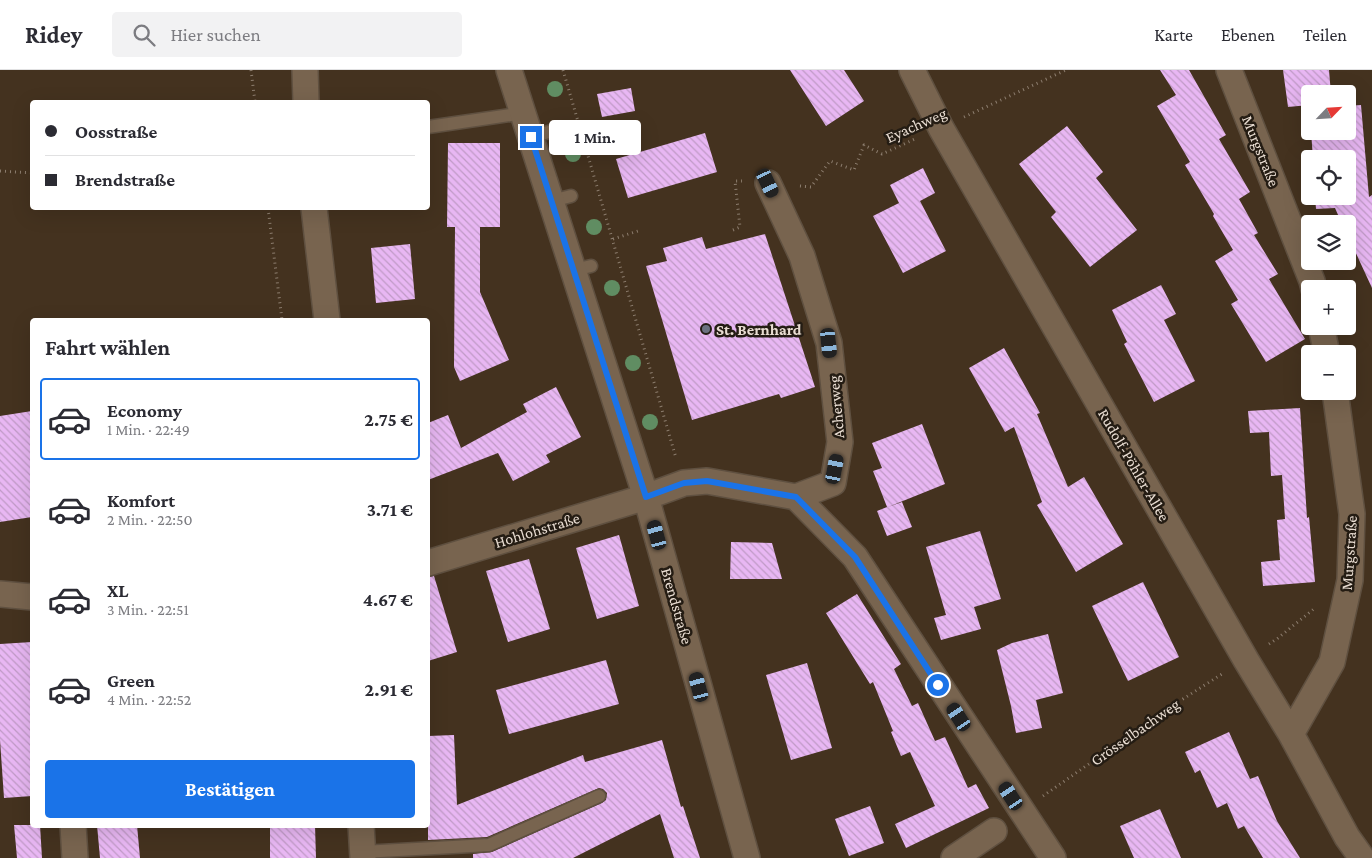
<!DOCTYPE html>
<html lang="de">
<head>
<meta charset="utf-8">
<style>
  body { margin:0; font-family:"Crimson Pro",serif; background:#f2f2f3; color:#2b2b33; height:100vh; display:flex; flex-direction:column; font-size:19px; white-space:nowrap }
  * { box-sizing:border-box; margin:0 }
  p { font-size:16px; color:#7c7c81 }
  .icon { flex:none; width:28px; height:28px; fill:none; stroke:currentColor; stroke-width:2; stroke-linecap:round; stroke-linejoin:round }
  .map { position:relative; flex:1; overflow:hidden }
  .drawer { position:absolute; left:30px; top:248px; width:400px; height:510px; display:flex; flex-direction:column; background:#fff; border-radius:5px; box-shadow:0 5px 20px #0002 }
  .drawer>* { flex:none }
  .hud { position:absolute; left:30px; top:30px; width:400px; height:110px; border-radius:5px; box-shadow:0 5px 20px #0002; display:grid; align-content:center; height:110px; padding:0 15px; background:#fff }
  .needle { width:32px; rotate:65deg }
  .buttons { position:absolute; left:1301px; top:15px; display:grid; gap:10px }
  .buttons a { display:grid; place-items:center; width:55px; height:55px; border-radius:5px; background:#fff; box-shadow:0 5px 20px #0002; font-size:25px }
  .end { position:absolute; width:22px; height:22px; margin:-11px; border:6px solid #1a73e8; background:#fff; box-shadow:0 0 0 2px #fff }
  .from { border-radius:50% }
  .bubble { position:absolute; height:35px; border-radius:5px; background:#fff; box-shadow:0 5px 20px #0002; font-size:16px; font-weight:700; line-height:35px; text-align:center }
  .car { position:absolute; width:15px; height:30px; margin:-15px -8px; border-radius:6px; box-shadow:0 0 4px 1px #0007; background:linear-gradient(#222 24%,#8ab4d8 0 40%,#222 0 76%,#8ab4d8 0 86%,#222 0) }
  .hud b { display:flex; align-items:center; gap:18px; height:48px; font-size:19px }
  .hud b+b { border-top:1px solid #e1e1e2 }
  .hud i { width:12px; height:12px; background:#2b2b33 }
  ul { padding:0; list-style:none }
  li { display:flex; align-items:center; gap:15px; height:82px; margin:0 10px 8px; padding:0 5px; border:2px solid transparent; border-radius:5px }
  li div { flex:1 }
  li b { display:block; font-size:19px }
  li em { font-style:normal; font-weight:700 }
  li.selected { border-color:#1a73e8 }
  li>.icon { width:45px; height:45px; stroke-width:1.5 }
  h2 { padding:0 15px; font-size:22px; line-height:60px }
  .cta { display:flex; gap:10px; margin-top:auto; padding:10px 15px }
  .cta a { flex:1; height:58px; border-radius:5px; background:#1a73e8; color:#fff; font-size:20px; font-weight:700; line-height:58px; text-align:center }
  header { display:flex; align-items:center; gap:30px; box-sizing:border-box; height:70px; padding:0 25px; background:#fff; border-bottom:1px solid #e1e1e2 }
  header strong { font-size:24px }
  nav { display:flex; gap:28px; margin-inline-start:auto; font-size:18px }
  .search { width:350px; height:45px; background:#f2f2f3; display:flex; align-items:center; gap:12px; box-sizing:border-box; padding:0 18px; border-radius:5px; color:#7c7c81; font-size:19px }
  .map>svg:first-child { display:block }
</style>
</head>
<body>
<header>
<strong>Ridey</strong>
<div class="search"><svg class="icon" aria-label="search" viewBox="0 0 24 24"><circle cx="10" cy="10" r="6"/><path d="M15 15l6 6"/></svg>Hier suchen</div>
<nav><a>Karte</a><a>Ebenen</a><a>Teilen</a></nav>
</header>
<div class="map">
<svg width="1372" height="788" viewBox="0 0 1372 788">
  <defs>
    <pattern id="building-back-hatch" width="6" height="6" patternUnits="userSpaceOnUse" patternTransform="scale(1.25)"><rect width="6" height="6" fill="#e8b7f3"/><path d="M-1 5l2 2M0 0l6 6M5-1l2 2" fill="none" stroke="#c09ac6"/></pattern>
  </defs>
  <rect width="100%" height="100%" fill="#44321f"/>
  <path fill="url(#building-back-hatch)" d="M790,0H844L864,31L826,56Z
    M1160,0H1189L1226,65L1219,69L1250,122L1239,129L1258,163L1254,165L1278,204L1269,209L1305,269L1266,292L1231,234L1238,230L1215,191L1233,180L1213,146L1214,144L1185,95L1190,92L1157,36L1176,25Z
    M1283,0H1329L1331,24H1310V52L1309,35L1288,37Z
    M631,18L635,41L602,47L597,24Z
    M1361,35L1369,127L1372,125V218L1348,166V154H1342L1335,138L1316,139L1315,126H1348V89H1313L1311,61H1348V36Z
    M1067,56L1103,102L1096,108L1137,160L1090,197L1051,147L1056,142L1019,94Z
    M705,63L717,102L628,128L616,89Z
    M448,73H500V157H480V222L509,290L460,311L454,297L455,157H447Z
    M923,98L935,123L920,131L946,181L903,203L873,146L899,133L890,115Z
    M765,164L815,317L781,328L779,324L692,350L646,196L667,191L663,178L702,167L706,179Z
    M410,174L415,229L376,233L371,178Z
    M1161,215L1176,244L1164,250L1195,311L1154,332L1124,274L1127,272L1112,240Z
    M1004,278L1040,343L1037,344L1068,417L1084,407L1123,474L1076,502L1037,435L1042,432L1014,357L1005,362L969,298Z
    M556,317L581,367L546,385L550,392L513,411L498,383L428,410V353L448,345L461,378L527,342L523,334Z
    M1300,338L1307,448L1309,447L1315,512L1263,516L1261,492L1280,490L1277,450L1285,449L1282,405L1271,406L1269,362L1250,363L1248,341Z
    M32,341V447L0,452V346Z
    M922,354L945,414L888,437L902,432L912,457L887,466L877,441L887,437L873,401L882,398L872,373Z
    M980,461L1001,529L974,537L981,559L941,570L934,548L946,545L926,477Z
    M619,465L639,536L597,549L576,478Z
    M731,472L772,473L782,509H730Z
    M529,489L550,559L508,572L486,501Z
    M434,506L457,582L428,591V507Z
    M1143,512L1179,587L1128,611L1092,536Z
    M857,524L901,594L894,599L912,636L918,633L935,671L945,667L968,718L976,714L989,738L906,778L895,754L935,736L910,682L901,686L891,662L893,661L873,612L870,614L826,543Z
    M1048,564L1063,623L1036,630L1042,658L1016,663L1011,636L997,580L1012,573Z
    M32,572V726L4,728L0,670V574Z
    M606,590L619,634L509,664L496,620Z
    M807,593L832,678L791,690L766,605Z
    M1229,662L1250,709L1258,706L1277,751L1300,788H1263L1244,756L1238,759L1227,733L1217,738L1200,700L1195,703L1185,682Z
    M454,665L457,735L583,685L585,692L662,670L681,737L683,736L700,788H674L660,744L573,788H473V784L492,782L602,733L606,730L607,723L603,719L599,718L487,767L428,770V666Z
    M870,736L884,773L849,786L835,749Z
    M1160,739L1181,788H1134L1120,756Z
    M14,755H40L42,788H17Z
    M97,755H137L140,788H100Z
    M270,755H315L316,788H270Z"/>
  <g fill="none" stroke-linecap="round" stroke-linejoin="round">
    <defs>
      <path id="lane" d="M428,57L524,43
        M531,67L552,61
        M552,131L571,126
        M574,200L591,196
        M362,782L489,775L599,726"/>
      <path id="street" d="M305,0L306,32
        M509,0L646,427L747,788
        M912,0L941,58L1246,590L1291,664L1347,767L1362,788
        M1229,0L1312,211L1314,219
        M768,113L802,186L829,273L840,372L833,413L796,427
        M314,138L327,250
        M1321,256L1327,284
        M428,493L646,427L684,413L707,411L796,427L855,487L1053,788
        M0,524L32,527
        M1291,664L1332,592L1350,510L1352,444L1335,321
        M73,755L75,788
        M361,755L363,788
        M954,788L994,761"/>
    </defs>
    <use href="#lane" stroke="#5f5040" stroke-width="15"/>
    <use href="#street" stroke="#5f5040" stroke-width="28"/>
    <path stroke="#8d7e6f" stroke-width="3" stroke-dasharray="1 4" stroke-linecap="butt" d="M251,0L255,32
      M563,0L676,388
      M964,47L1066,0
      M0,101L32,103
      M800,116L811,117L830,91L854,100L864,75L882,84L915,69
      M268,138L282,250
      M733,160L740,157L735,111H742
      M613,169L638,161
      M1269,574L1278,568L1315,538
      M1043,726L1172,636L1222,604"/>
    <use href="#lane" stroke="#78644f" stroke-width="12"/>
    <use href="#street" stroke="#78644f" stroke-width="25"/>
  </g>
  <g fill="#608d62">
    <circle cx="555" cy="19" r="8"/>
    <circle cx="573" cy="84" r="8"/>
    <circle cx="594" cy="157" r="8"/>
    <circle cx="612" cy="218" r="8"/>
    <circle cx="633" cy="293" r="8"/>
    <circle cx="650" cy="352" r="8"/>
  </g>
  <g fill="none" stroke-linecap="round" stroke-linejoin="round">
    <path stroke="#1a73e8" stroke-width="6" d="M531,67L646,427L684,413L707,411L796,427L855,487L938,615"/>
  </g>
  <circle fill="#6b7280" stroke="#241c13" stroke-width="2" cx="706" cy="259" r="5"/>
  <g text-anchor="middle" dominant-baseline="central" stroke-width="5" stroke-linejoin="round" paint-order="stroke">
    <g font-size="16" fill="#e9ddd2" stroke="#241c13">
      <text transform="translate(916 55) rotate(-24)">Eyachweg</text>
      <text transform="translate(1261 81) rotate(68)">Murgstraße</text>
      <text transform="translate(836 337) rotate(-95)">Acherweg</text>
      <text transform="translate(1134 395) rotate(60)">Rudolf-Pöhler-Allee</text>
      <text transform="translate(537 460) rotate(-17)">Hohlohstraße</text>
      <text transform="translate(1349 483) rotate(-86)">Murgstraße</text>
      <text transform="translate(677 536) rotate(74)">Brendstraße</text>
      <text transform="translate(1135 662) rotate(-35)">Grösselbachweg</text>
    </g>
    <g font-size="16" font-weight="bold" fill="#e9ddd2" stroke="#241c13" text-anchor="start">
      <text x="716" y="259">St. Bernhard</text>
    </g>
  </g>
</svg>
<div class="buttons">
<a><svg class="needle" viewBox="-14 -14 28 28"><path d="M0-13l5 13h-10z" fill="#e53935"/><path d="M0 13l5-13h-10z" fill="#7c7c81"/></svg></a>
<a><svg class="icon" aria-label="locate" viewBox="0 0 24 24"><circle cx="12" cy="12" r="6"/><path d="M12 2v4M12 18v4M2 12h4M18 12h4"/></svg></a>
<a><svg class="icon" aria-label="layers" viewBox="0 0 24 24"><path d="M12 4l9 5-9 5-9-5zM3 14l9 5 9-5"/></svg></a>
<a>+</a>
<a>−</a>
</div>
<i class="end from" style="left:938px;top:615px"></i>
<i class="end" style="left:531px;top:67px"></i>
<div class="bubble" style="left:549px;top:50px;width:92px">1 Min.</div>
<i class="car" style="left:768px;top:113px;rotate:155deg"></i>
<i class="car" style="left:829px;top:273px;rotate:174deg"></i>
<i class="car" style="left:835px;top:399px;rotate:11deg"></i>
<i class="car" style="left:657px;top:465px;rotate:345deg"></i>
<i class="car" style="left:699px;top:617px;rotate:345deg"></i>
<i class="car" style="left:959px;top:647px;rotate:327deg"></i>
<i class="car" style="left:1011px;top:726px;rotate:327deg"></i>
<div class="hud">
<b><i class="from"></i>Oosstraße</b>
<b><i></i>Brendstraße</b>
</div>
<section class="drawer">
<h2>Fahrt wählen</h2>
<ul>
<li class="selected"><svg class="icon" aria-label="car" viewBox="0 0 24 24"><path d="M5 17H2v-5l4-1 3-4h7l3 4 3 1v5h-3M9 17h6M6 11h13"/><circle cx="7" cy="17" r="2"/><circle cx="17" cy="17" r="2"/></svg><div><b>Economy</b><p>1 Min. · 22:49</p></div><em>2.75 €</em></li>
<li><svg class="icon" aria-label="car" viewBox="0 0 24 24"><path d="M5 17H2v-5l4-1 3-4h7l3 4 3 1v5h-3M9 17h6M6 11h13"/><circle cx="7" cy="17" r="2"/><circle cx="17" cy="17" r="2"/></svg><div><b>Komfort</b><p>2 Min. · 22:50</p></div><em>3.71 €</em></li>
<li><svg class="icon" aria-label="car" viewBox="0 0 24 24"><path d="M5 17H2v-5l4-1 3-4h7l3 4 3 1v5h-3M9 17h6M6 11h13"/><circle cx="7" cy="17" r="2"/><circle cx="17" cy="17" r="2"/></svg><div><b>XL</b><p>3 Min. · 22:51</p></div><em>4.67 €</em></li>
<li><svg class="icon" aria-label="car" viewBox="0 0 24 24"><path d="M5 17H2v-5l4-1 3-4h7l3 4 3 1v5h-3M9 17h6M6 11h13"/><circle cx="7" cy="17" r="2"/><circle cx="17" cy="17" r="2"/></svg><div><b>Green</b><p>4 Min. · 22:52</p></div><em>2.91 €</em></li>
</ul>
<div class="cta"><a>Bestätigen</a></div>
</section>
</div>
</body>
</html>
